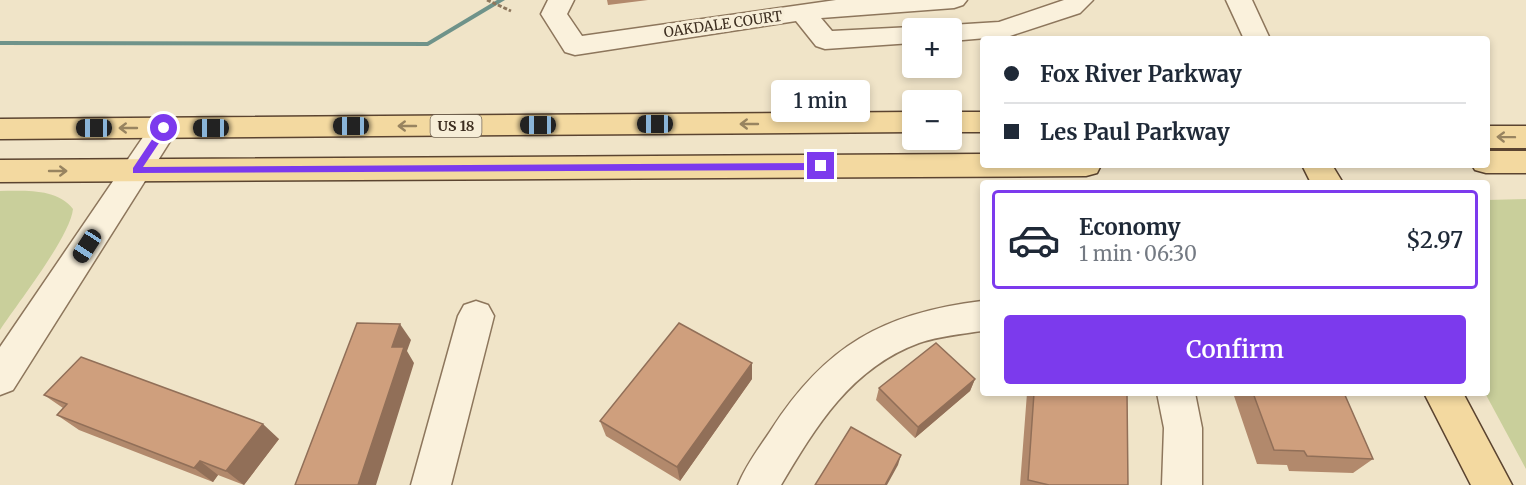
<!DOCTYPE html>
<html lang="en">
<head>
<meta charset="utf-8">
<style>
  body { margin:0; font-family:Merriweather,serif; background:#f2f2f3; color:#1f2937; height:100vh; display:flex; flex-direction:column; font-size:22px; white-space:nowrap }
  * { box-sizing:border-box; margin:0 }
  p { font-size:20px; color:#747a83 }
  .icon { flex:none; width:33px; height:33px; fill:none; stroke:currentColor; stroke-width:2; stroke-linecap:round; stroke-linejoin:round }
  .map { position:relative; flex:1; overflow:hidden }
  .details { position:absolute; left:980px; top:180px; width:510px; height:216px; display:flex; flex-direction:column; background:#fff; border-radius:6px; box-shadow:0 3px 9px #0003 }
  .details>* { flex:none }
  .guide { position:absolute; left:980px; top:36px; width:510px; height:132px; border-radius:6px; box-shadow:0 3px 9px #0003; display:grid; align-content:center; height:132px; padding:0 24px; background:#fff }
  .buttons { position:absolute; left:902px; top:18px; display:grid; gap:12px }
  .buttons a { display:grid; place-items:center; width:60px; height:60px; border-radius:6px; background:#fff; box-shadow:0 3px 9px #0003; font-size:30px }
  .end { position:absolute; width:27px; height:27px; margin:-14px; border:8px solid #7c3aed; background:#fff; box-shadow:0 0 0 3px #fff }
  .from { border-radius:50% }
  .bubble { position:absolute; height:42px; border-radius:6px; background:#fff; box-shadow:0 3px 9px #0003; font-size:20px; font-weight:600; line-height:42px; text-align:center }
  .car { position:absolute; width:18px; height:36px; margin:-18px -9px; border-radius:8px; box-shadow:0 0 4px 2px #0007; background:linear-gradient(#222 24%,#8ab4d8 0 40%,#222 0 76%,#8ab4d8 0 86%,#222 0) }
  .guide b { display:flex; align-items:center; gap:21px; height:57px; font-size:22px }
  .guide b+b { border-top:2px solid #e0e1e3 }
  .guide i { width:15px; height:15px; background:#1f2937 }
  ul { padding:10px 0 0; list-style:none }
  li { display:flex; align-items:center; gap:18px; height:99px; margin:0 12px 9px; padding:0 12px; border:3px solid #e0e1e3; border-radius:6px }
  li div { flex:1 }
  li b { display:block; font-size:22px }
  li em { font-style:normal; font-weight:600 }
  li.active { border-color:#7c3aed }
  li>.icon { width:54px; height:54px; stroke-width:1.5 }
  .cta { display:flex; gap:12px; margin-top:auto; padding:12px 24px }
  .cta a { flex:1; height:69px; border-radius:6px; background:#7c3aed; color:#fff; font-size:24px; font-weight:600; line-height:69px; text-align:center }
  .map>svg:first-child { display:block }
</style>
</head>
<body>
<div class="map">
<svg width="1526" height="485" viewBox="0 0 1526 485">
  <rect width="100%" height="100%" fill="#f0e4c8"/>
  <path fill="#c9cf9b" d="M0,191C24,191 57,188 73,209C70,237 17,304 0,330Z
    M1526,199V469L1485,393H1486L1487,200Z"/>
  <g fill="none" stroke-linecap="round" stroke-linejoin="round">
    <path fill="#6f938a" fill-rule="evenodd" d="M497,0H505L428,46L0,45V41L427,42Z"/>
    <defs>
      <path id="minor" d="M548,0H574L567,14L582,36L836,0H967L963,5L954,8L821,18L832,31L912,27L919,28H912V43L825,49L816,46L796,21L575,55L565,52L541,14Z
        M1064,0H1093L1080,13L1010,36L951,41V28H941L951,25L999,22Z
        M1226,0H1252L1270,39H1244Z
        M164,118L174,121L179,128L174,135L13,390L0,395V347L154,121Z
        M476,301L488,305L494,316L451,485H411L458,316L464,305Z
        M982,301V331C961,334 940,336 919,343C851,368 816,426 781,485H738C746,465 759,448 771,430C825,346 883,313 982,301Z
        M1157,393H1195L1202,428V485H1162L1164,428Z"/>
      <path id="major" d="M912,112V132L0,139V119Z
        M951,112H982V132H951Z
        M1486,126H1526V148H1486Z
        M1486,151H1526V173H1486L1475,170L1472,165H1486Z
        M982,154V165H1101L1097,173L1086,176L0,182V160Z
        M1302,165H1332L1343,183H1311Z
        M1424,393H1463L1512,485H1471Z"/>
    </defs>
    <use href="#minor" stroke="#8d765c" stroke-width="3"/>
    <use href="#major" stroke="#5b4430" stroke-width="3"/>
    <path stroke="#8d765c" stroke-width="3" stroke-dasharray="4 2" stroke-linecap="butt" d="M487,0L511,11"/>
    <use href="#minor" fill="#faf1dc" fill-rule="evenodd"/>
    <use href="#major" fill="#f3d9a0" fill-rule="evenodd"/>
  </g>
  <path fill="#b2896c" d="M607,0H648L608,5Z
    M752,379L680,481L606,436L600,421Z
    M975,379L970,391L915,438L876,400L879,388Z
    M1027,393H1127L1128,485H1020Z
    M1233,393H1344L1373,459L1353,473L1289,471L1287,465L1257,464Z
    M44,395L279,439L244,485L218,475L213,482L79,430L57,415L63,408Z"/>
  <path fill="#916f58" d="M400,324L411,340L407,351L414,363L376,485H358L392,347Z
    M752,363V379L680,481L677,467Z
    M975,379L970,391L915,438L918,427Z
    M263,424L279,439L244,485L226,471Z
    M901,455L898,465L887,485H885Z
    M200,461L218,475L213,482L194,468Z"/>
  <path fill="#cf9f7d" stroke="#916f58" stroke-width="1.5" d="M357,323L400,324L392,347H404L358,485H295Z
    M679,323L752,363L677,467L600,421Z
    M936,343L975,379L918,427L879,388Z
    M81,357L263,424L226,471L200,461L194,468L57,415L67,404L44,395Z
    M1034,393H1127L1128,485H1049L1028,480Z
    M1253,393H1344L1373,459L1307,456L1304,451L1274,450Z
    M851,427L901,455L885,485H815Z"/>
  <defs><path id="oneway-shaft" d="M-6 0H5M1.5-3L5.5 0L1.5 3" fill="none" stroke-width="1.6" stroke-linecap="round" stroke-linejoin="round" transform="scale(1.5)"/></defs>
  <g stroke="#988460">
    <use href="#oneway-shaft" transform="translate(749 124) rotate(180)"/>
    <use href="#oneway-shaft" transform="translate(407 126) rotate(180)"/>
    <use href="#oneway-shaft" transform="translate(128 128) rotate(180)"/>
    <use href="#oneway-shaft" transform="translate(1506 137) rotate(-179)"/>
    <use href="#oneway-shaft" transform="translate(58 171)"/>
  </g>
  <path fill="#7c3aed" d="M161,126L169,128L143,167L821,163L826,166L821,170L133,173V168Z"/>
  <g text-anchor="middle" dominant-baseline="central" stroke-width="6" stroke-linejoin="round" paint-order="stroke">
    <g font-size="14" fill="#3d2e20" stroke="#f7eed8">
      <text transform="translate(723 24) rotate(-8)">OAKDALE COURT</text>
    </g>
    <rect fill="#f7eed8" stroke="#756857" stroke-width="1.5" x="430.5" y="115" width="51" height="22" rx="4.5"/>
    <g font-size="14" font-weight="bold" fill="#3d2e20">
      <text x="456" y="126">US 18</text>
    </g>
  </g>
</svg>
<div class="buttons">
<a>+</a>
<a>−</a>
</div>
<i class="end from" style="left:164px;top:128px"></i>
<i class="end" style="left:821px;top:166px"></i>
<div class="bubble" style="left:771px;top:80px;width:99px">1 min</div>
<i class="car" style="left:655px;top:124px;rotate:270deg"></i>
<i class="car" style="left:538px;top:125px;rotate:270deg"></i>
<i class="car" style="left:351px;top:126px;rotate:270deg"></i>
<i class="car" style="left:94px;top:128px;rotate:270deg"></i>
<i class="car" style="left:211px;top:128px;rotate:270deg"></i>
<i class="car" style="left:87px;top:246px;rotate:213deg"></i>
<div class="guide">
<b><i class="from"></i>Fox River Parkway</b>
<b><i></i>Les Paul Parkway</b>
</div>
<section class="details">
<ul>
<li class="active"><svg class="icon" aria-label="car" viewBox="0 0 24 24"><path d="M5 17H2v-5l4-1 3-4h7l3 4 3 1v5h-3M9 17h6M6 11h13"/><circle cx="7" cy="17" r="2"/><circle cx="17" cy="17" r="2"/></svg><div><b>Economy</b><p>1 min · 06:30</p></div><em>$2.97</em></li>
</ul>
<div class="cta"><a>Confirm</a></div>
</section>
</div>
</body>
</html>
